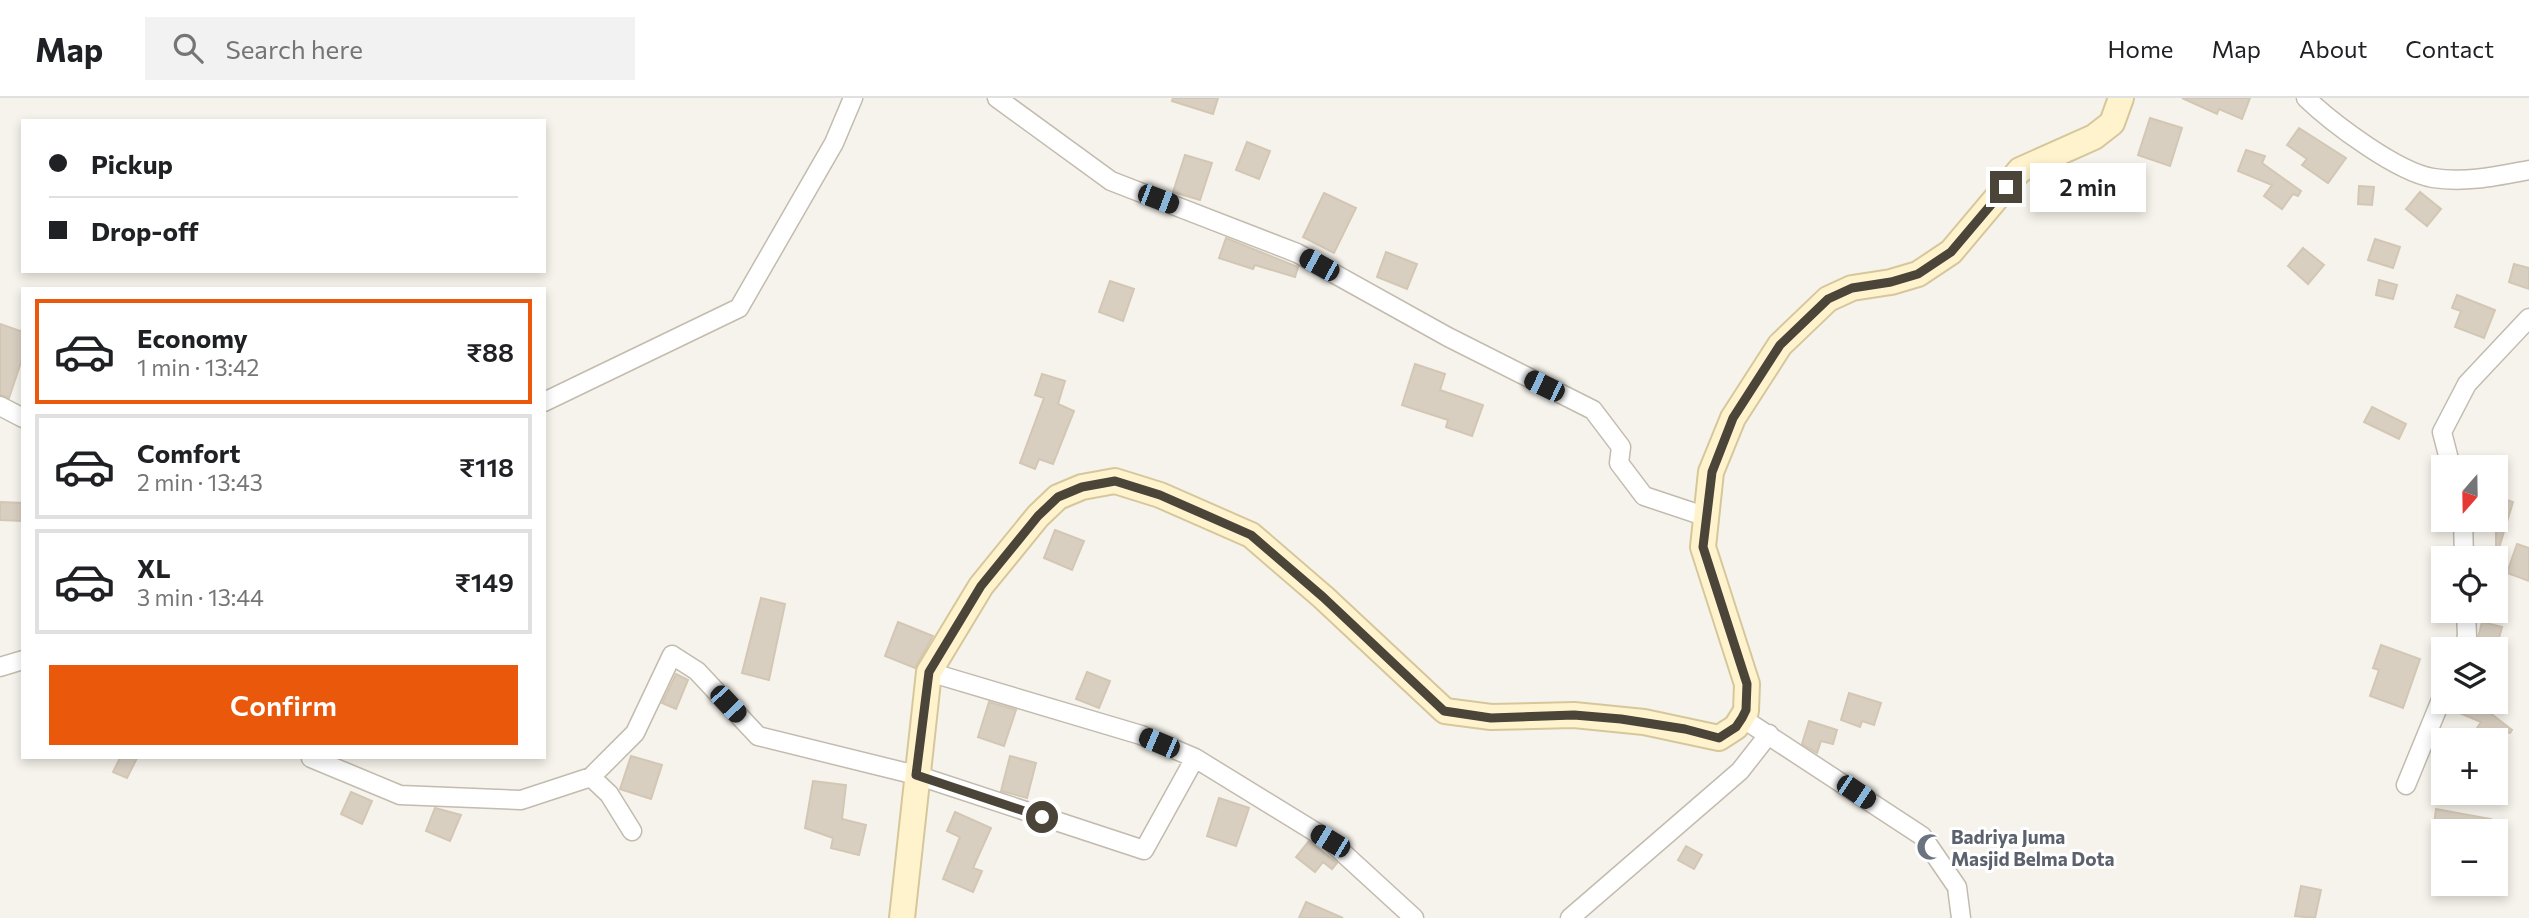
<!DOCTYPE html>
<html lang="en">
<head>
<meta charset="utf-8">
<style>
  body { margin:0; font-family:Commissioner,sans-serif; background:#f2f2f2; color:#202124; height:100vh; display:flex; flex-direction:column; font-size:26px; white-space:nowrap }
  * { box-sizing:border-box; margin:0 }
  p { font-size:23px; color:#757577 }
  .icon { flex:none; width:38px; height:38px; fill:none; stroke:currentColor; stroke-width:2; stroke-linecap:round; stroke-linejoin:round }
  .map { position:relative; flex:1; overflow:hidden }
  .panel { position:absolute; left:21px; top:189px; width:525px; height:472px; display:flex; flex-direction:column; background:#fff; border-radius:0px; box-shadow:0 4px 10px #0003 }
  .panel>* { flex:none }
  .hud { position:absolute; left:21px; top:21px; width:525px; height:154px; border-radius:0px; box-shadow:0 4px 10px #0003; display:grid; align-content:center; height:154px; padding:0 28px; background:#fff }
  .needle { width:46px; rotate:200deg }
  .buttons { position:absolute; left:2431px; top:357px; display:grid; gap:14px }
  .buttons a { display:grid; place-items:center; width:77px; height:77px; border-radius:0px; background:#fff; box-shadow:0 4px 10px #0003; font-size:35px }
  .end { position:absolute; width:32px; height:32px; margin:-16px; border:9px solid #4b4439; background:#fff; box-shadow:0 0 0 4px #fff }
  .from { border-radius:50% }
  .bubble { position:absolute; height:49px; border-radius:0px; background:#fff; box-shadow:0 4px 10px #0003; font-size:23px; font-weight:600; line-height:49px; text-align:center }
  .car { position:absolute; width:21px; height:42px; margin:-21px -10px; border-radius:9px; box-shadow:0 0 5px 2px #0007; background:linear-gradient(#222 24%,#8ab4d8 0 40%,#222 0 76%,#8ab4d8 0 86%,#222 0) }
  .hud b { display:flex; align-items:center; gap:24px; height:66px; font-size:26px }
  .hud b+b { border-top:2px solid #e0e0e0 }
  .hud i { width:18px; height:18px; background:#202124 }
  ul { padding:12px 0 0; list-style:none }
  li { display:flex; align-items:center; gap:21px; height:105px; margin:0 14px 10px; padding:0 14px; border:4px solid #e0e0e0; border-radius:0px }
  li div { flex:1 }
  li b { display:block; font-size:26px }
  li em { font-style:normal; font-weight:600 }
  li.current { border-color:#ea580c }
  li>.icon { width:63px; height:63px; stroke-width:1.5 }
  .primary-button { display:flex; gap:14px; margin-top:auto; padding:14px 28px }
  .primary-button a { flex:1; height:80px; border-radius:0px; background:#ea580c; color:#fff; font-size:28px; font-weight:600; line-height:80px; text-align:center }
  header { display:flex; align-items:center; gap:42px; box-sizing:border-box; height:98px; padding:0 35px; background:#fff; border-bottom:2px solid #e0e0e0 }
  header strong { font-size:33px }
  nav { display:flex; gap:38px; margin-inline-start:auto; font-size:24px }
  .search { width:490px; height:63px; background:#f2f2f2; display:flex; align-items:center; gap:18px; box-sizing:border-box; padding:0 24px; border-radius:0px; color:#757577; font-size:26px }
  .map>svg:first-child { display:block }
</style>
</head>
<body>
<header>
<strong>Map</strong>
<div class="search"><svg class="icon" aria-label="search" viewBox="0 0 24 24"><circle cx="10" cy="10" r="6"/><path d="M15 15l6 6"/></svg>Search here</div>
<nav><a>Home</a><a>Map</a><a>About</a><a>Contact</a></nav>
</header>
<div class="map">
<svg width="2529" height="820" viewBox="0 0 2529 820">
  <rect width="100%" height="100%" fill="#f6f3ec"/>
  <path fill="#d8cfc1" stroke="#d3c7b4" stroke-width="2" d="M1173,0H1218L1213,16L1172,3Z
    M2182,0H2250L2242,21L2219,11L2217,16Z
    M2150,20L2182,30L2170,68L2138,57Z
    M2299,30L2346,60L2328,85L2302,67L2307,61L2287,47Z
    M1247,44L1270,53L1259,81L1236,72Z
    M2246,52L2265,58L2262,65L2301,93L2298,98L2293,96L2282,111L2264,98L2272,87L2238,73Z
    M1185,57L1212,65L1200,102L1173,94Z
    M2359,88L2374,89L2372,107L2358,106Z
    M2420,94L2441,111L2427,128L2406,111Z
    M1324,95L1356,110L1334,155L1303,139Z
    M1226,140L1298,169L1295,179L1255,167L1253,171L1219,160Z
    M2375,141L2400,149L2393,170L2368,162Z
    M2303,150L2324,167L2308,186L2288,168Z
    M1386,154L1417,166L1407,191L1377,179Z
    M2514,166L2529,170V191L2509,184Z
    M2379,182L2397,187L2393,201L2376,197Z
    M1110,183L1134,191L1123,223L1099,214Z
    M2457,197L2495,212L2484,240L2455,229L2461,213L2452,210Z
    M0,226L23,234V258L9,300L0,297Z
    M1415,266L1445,276L1440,292L1483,307L1472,338L1446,329L1448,322L1402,307Z
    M1042,276L1065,283L1058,306L1074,313L1053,366L1039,361L1035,371L1020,365L1044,300L1035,297Z
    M2372,309L2406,326L2399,341L2364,324Z
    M2496,398L2513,404L2499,450L2496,449Z
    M0,404L23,405V423L0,422Z
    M1055,432L1084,443L1072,472L1044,460Z
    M2517,446L2529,450V483L2507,475Z
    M761,500L785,506L769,582L742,575Z
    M898,524L933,538L915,570L885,558Z
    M2482,524L2502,529L2496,551H2475Z
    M2381,547L2420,561L2403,610L2370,598L2379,572L2373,570Z
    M1087,574L1110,583L1099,610L1076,601Z
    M676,576L688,582L676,611L662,605Z
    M1849,595L1881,605L1874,627L1862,623L1860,629L1841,622Z
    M989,604L1016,612L1004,648L978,639Z
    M2453,604H2476L2512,632L2510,635L2504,633L2496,644L2477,630L2481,624L2450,611Z
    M1809,623L1837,632L1833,646L1821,643L1817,655L1802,646Z
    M631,658L662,667L651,701L620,691Z
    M1010,658L1036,665L1027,700L1001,693Z
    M120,660H137L127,680L113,674Z
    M813,683L846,687L842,721L866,727L859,757L831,750L833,740L805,730Z
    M351,694L372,703L362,726L341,716Z
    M1219,700L1249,710L1236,748L1207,738Z
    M435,710L461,717L450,743L426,733Z
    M2436,711L2491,721V728L2463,729L2462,733H2433Z
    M955,714L991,730L973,770L982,773L973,794L943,781L960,739L947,733Z
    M1309,743L1337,765L1332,771L1323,764L1315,774L1296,759Z
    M1686,748L1702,757L1694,771L1678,762Z
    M2301,788L2321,792L2315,820L2295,818Z
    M1306,804L1343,820H1299Z"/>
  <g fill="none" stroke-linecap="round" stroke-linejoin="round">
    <defs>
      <path id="street" d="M997,0L1111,83L1297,155L1448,239L1593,312L1621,349L1619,365L1644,398L1704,418
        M2306,0C2332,25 2397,74 2433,80C2466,85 2497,78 2529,72
        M544,304L739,210L834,45L853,0
        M0,308L23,320
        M2451,369L2442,334L2467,286L2529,220
        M2463,422L2464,460
        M2462,551L2467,539L2466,513
        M0,569L23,562
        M929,574L1141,637L1195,660L1330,743L1414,820
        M1742,620L1922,738L1957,789L1961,820
        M311,660L400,697L521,702L591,679L635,635L672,557L697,573L758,638L916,677L1144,752L1195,660
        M591,679L609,696L632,733
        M2406,687L2443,597
        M1570,820L1740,673L1769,636"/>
      <path id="secondary" d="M902,820L929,574L981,488L1038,418L1058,399L1082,389L1115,383L1160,397L1251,437L1323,499L1445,613L1491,619L1574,617L1644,624L1719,640L1736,629L1746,613L1747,586L1703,449L1711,374L1733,320L1780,247L1828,201L1852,190L1891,184L1918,176L1951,154L2020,72L2094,39L2112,25L2121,0"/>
    </defs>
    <use href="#street" stroke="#c2bbae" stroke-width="21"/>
    <use href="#secondary" stroke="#d6c79b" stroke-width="28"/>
    <use href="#street" stroke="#fff" stroke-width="18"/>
    <use href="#secondary" stroke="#fff3cd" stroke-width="24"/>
  </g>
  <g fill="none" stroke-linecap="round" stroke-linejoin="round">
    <path stroke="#4b4439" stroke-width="9" d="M1042,719L916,677L929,574L981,488L1038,418L1058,399L1082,389L1115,383L1160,397L1251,437L1323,499L1444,613L1491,620L1574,617L1621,621L1685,631L1719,640L1736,629L1742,620L1746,612L1747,586L1703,449L1712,374L1733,320L1780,247L1828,201L1852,190L1891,184L1918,176L1951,154L2006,89"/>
  </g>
  <defs>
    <symbol id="mosque-bare" viewBox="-9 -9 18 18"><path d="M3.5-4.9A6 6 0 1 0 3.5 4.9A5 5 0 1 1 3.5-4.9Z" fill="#6b7280" stroke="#fff" stroke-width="2.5" paint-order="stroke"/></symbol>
  </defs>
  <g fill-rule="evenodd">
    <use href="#mosque-bare" x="1911" y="730" width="38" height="38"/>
  </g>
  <g text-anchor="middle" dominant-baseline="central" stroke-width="6" stroke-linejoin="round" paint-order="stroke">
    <g font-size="19" font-weight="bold" fill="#5b616d" stroke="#fff" text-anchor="start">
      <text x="1951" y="738">Badriya Juma<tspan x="1951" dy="22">Masjid Belma Dota</tspan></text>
    </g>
  </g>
</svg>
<div class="buttons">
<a><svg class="needle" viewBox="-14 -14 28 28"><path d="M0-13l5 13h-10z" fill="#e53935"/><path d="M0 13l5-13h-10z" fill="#757577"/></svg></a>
<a><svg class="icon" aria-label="locate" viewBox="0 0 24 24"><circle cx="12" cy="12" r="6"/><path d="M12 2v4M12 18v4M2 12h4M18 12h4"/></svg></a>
<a><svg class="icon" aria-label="layers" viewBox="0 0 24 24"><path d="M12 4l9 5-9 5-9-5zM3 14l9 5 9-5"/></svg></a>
<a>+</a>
<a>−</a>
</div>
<i class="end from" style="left:1042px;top:719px"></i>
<i class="end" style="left:2006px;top:89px"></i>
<div class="bubble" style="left:2030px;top:65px;width:116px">2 min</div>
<i class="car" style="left:1158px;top:101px;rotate:111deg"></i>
<i class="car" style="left:1319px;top:167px;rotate:299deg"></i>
<i class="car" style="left:1544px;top:288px;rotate:296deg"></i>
<i class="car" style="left:728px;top:606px;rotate:137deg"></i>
<i class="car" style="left:1159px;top:645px;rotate:293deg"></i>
<i class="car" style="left:1856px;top:694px;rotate:124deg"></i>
<i class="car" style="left:1330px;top:743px;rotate:301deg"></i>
<div class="hud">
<b><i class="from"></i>Pickup</b>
<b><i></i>Drop-off</b>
</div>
<section class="panel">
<ul>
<li class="current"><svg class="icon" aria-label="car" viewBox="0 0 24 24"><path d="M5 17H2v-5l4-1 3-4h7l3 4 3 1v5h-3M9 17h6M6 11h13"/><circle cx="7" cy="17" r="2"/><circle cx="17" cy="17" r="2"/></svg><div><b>Economy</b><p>1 min · 13:42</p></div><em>₹88</em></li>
<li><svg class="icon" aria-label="car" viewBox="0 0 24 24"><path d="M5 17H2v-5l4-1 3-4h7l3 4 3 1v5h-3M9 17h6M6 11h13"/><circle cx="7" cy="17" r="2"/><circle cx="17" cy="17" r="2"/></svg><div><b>Comfort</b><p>2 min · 13:43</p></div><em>₹118</em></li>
<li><svg class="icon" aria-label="car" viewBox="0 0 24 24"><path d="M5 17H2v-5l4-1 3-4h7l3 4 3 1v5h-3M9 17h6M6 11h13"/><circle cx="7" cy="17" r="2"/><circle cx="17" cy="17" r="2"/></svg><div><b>XL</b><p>3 min · 13:44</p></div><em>₹149</em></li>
</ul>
<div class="primary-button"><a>Confirm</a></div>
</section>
</div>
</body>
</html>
